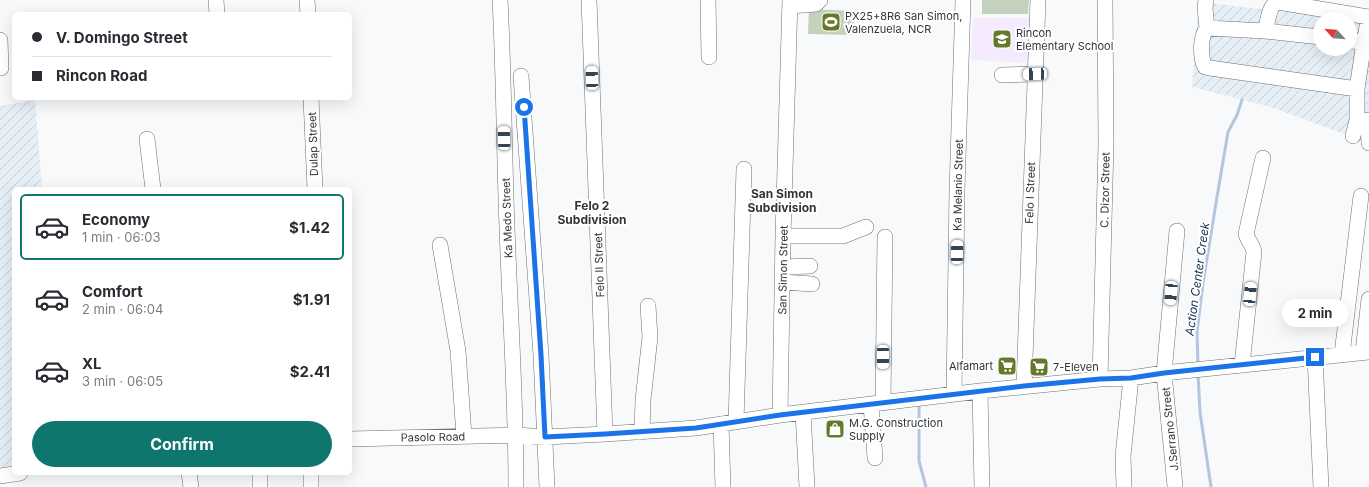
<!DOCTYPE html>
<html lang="en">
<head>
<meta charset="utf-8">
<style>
  body { margin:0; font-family:Inter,sans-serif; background:#f2f2f3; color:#2b2b33; height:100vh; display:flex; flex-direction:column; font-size:15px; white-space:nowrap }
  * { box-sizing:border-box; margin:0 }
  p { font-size:13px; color:#7c7c81 }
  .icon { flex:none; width:22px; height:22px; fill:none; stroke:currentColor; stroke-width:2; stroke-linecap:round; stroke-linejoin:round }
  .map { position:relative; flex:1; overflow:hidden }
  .panel { position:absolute; left:12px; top:187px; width:340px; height:288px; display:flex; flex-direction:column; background:#fff; border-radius:6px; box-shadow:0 4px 16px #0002 }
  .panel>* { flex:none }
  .hud { position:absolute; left:12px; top:12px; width:340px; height:88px; border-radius:6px; box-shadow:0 4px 16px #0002; display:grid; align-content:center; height:88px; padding:0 20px; background:#fff }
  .needle { width:26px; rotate:296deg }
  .fabs { position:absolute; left:1313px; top:12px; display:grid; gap:8px }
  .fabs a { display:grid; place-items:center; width:44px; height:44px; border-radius:50%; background:#fff; box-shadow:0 4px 16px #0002; font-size:20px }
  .end { position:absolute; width:18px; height:18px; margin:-9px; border:5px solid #1a73e8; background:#fff; box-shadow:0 0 0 2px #fff }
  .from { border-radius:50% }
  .bubble { position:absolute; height:28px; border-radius:14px; background:#fff; box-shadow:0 4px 16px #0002; font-size:13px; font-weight:700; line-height:28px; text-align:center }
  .car { position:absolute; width:12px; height:24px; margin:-12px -6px; border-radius:5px; box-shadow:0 0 3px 1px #0007; background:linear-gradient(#fff 24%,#345 0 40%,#fff 0 76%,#345 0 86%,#fff 0) }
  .hud b { display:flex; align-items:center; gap:14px; height:38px; font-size:15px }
  .hud b+b { border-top:1px solid #e1e1e2 }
  .hud i { width:10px; height:10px; background:#2b2b33 }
  ul { padding:7px 0 0; list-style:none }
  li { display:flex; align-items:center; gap:12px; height:66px; margin:0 8px 6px; padding:0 12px; border:2px solid transparent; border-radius:6px }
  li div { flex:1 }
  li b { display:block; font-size:15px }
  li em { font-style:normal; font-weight:700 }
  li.active { border-color:#0f766e }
  li>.icon { width:36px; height:36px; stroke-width:1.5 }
  .button { display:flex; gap:8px; margin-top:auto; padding:8px 20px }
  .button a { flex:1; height:46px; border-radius:24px; background:#0f766e; color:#fff; font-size:16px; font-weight:700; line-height:46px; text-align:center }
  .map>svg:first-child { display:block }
</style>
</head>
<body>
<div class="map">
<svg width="1369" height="487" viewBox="0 0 1369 487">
  <defs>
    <pattern id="industrial-furrows" width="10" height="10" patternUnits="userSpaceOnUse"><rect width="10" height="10" fill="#e6eef6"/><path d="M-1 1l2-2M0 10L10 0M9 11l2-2" fill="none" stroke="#c6cdd4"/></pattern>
  </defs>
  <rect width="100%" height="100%" fill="#f7f9fb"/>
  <path fill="url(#industrial-furrows)" fill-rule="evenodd" d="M1199,2L1369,21V110L1363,141L1271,107L1192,87ZM1320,19H1350V49H1320Z
    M35,100L42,189H14V466L0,468V106Z"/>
  <path fill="#f6eafe" d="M973,18H1032V63L971,60Z"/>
  <path fill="#c4d1bd" d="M982,0H1029L1028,14H982Z
    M809,9L854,11L853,35L808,34Z"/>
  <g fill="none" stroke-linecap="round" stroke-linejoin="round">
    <path stroke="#b4c6df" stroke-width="3" d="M1198,365L1197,332L1203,283L1217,197L1228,132L1237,115L1242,100
      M1198,374L1200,412L1211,487
      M919,405V461L926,487"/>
    <defs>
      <path id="minor" d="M216,0L217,14
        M307,0L308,14
        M500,0C504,76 504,151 507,227C510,314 516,400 516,487
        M589,0L605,434
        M708,0L709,57
        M1206,0L1205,8L1207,28
        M790,6L816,4L820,0
        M1265,31C1268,22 1269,4 1278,2L1369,17
        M1320,37L1265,31L1207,28C1200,37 1200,57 1205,67L1210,68L1357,89
        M0,40L1,68
        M1350,41L1364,42
        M1002,75L1035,74
        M521,76L541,355L547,487
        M311,98L315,189
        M1368,120L1369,143
        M1353,136L1357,120V89L1364,42L1369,17
        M147,139L153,189
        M783,236H843L866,227
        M440,245L458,351L464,436
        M783,267L810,266
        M783,282L812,284
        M1363,352L1369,299
        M1342,354L1361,196
        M1315,357L1321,487
        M1242,365L1254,252C1253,245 1248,241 1246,234L1263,158
        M1100,379L1106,143L1105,0
        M1024,386L1038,0
        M980,391L982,487
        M954,394L957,191L963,0
        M883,403L885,237
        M871,404L875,458
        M803,412L807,487
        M780,415L783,236L790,0
        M736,422L744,169
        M721,424L723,487
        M642,432L643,400L650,337L648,306
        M350,439L516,435L545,437L605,434L696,428L780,415L980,391L1100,379L1131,378L1164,373L1369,352
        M189,473L191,487
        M260,473V487
        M311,473V487
        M0,476L20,473
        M1175,486L1164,373L1177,231
        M1124,487L1123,456L1131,378"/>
    </defs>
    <use href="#minor" stroke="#6d6f70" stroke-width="16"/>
    <use href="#minor" stroke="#fff" stroke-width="15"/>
  </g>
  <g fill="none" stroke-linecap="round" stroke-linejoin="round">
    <path stroke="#1a73e8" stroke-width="5" d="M524,107L541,355L545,437L605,434L696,428L780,415L1024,386L1100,379L1131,378L1164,373L1315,357"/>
  </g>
  <defs>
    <symbol id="stadium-square" viewBox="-11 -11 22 22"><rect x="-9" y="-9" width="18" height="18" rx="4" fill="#657928" stroke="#fff"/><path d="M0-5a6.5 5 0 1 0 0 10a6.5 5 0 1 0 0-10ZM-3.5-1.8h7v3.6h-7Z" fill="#fff"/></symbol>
    <symbol id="school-square" viewBox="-11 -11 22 22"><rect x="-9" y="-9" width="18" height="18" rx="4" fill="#657928" stroke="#fff"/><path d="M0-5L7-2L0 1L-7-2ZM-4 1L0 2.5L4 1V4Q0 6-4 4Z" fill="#fff"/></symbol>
    <symbol id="supermarket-square" viewBox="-11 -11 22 22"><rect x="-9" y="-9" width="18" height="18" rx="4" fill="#657928" stroke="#fff"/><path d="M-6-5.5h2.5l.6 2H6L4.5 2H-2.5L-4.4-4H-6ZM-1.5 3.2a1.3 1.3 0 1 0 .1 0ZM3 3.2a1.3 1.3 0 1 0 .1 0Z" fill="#fff"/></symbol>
    <symbol id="shop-square" viewBox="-11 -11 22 22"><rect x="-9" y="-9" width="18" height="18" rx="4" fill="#657928" stroke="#fff"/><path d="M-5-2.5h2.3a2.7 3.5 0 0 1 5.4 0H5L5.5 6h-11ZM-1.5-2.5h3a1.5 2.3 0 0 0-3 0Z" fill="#fff"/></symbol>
  </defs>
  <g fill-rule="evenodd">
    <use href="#stadium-square" x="820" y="11" width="22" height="22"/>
    <use href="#school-square" x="991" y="28" width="22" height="22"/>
    <use href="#supermarket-square" x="996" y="355" width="22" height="22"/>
    <use href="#supermarket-square" x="1028" y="356" width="22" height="22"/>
    <use href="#shop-square" x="824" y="418" width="22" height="22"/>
  </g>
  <g text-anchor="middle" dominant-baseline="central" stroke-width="4" stroke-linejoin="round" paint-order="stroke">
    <g font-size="11" fill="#333434" stroke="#fff" text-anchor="start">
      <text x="845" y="16">PX25+8R6 San Simon,<tspan x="845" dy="13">Valenzuela, NCR</tspan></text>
      <text x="1016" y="33">Rincon<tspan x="1016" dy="13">Elementary School</tspan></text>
      <text x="993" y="366" text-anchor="end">Alfamart</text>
      <text x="1053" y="367">7-Eleven</text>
      <text x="849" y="423">M.G. Construction<tspan x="849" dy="13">Supply</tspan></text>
    </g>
    <g font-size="11" fill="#333434" stroke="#fff">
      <text transform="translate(313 144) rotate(-92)">Dulap Street</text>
      <text transform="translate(958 185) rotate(-89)">Ka Melanio Street</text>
      <text transform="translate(1105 190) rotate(-89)">C. Dizor Street</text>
      <text transform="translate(1030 193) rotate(-88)">Felo Ⅰ Street</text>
      <text transform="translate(507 218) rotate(-92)">Ka Medo Street</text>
      <text transform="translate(599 265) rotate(-92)">Felo II Street</text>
      <text transform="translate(783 270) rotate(-89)">San Simon Street</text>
      <text transform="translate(1170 429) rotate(-96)">J.Serrano Street</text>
      <text transform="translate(433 437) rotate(-1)">Pasolo Road</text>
    </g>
    <g font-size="12" font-weight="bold" fill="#333434" stroke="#fff">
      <text x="782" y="193">San Simon<tspan x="782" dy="14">Subdivision</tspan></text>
      <text x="592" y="205">Felo 2<tspan x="592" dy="14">Subdivision</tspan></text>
    </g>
    <g font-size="12" font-style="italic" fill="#173254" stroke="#fff">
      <text transform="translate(1197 279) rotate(-82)">Action Center Creek</text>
    </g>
  </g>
</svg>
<div class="fabs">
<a><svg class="needle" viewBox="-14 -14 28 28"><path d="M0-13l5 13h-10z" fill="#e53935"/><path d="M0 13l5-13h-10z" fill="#7c7c81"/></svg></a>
</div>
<i class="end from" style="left:524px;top:107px"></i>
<i class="end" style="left:1315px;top:357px"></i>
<div class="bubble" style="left:1282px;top:299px;width:66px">2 min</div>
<i class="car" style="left:1035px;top:74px;rotate:268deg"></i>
<i class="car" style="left:592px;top:78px;rotate:358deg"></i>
<i class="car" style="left:504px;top:138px;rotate:359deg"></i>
<i class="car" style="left:957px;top:252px;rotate:1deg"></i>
<i class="car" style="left:1171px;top:293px;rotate:185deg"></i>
<i class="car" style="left:1250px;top:294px;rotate:6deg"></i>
<i class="car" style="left:883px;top:357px;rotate:180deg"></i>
<div class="hud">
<b><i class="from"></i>V. Domingo Street</b>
<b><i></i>Rincon Road</b>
</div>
<section class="panel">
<ul>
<li class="active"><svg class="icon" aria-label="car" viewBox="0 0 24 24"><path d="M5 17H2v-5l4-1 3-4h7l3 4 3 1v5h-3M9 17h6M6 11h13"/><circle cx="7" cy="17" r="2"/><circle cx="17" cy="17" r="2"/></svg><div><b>Economy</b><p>1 min · 06:03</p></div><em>$1.42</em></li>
<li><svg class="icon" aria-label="car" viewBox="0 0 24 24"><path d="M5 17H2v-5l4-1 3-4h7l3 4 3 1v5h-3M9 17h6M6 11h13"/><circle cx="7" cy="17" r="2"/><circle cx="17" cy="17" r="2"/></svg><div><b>Comfort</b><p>2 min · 06:04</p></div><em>$1.91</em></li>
<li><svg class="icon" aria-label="car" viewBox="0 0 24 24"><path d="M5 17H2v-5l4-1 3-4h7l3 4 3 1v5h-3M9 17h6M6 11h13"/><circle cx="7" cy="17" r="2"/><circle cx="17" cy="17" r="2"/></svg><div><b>XL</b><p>3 min · 06:05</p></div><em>$2.41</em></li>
</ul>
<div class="button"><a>Confirm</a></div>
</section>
</div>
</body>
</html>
